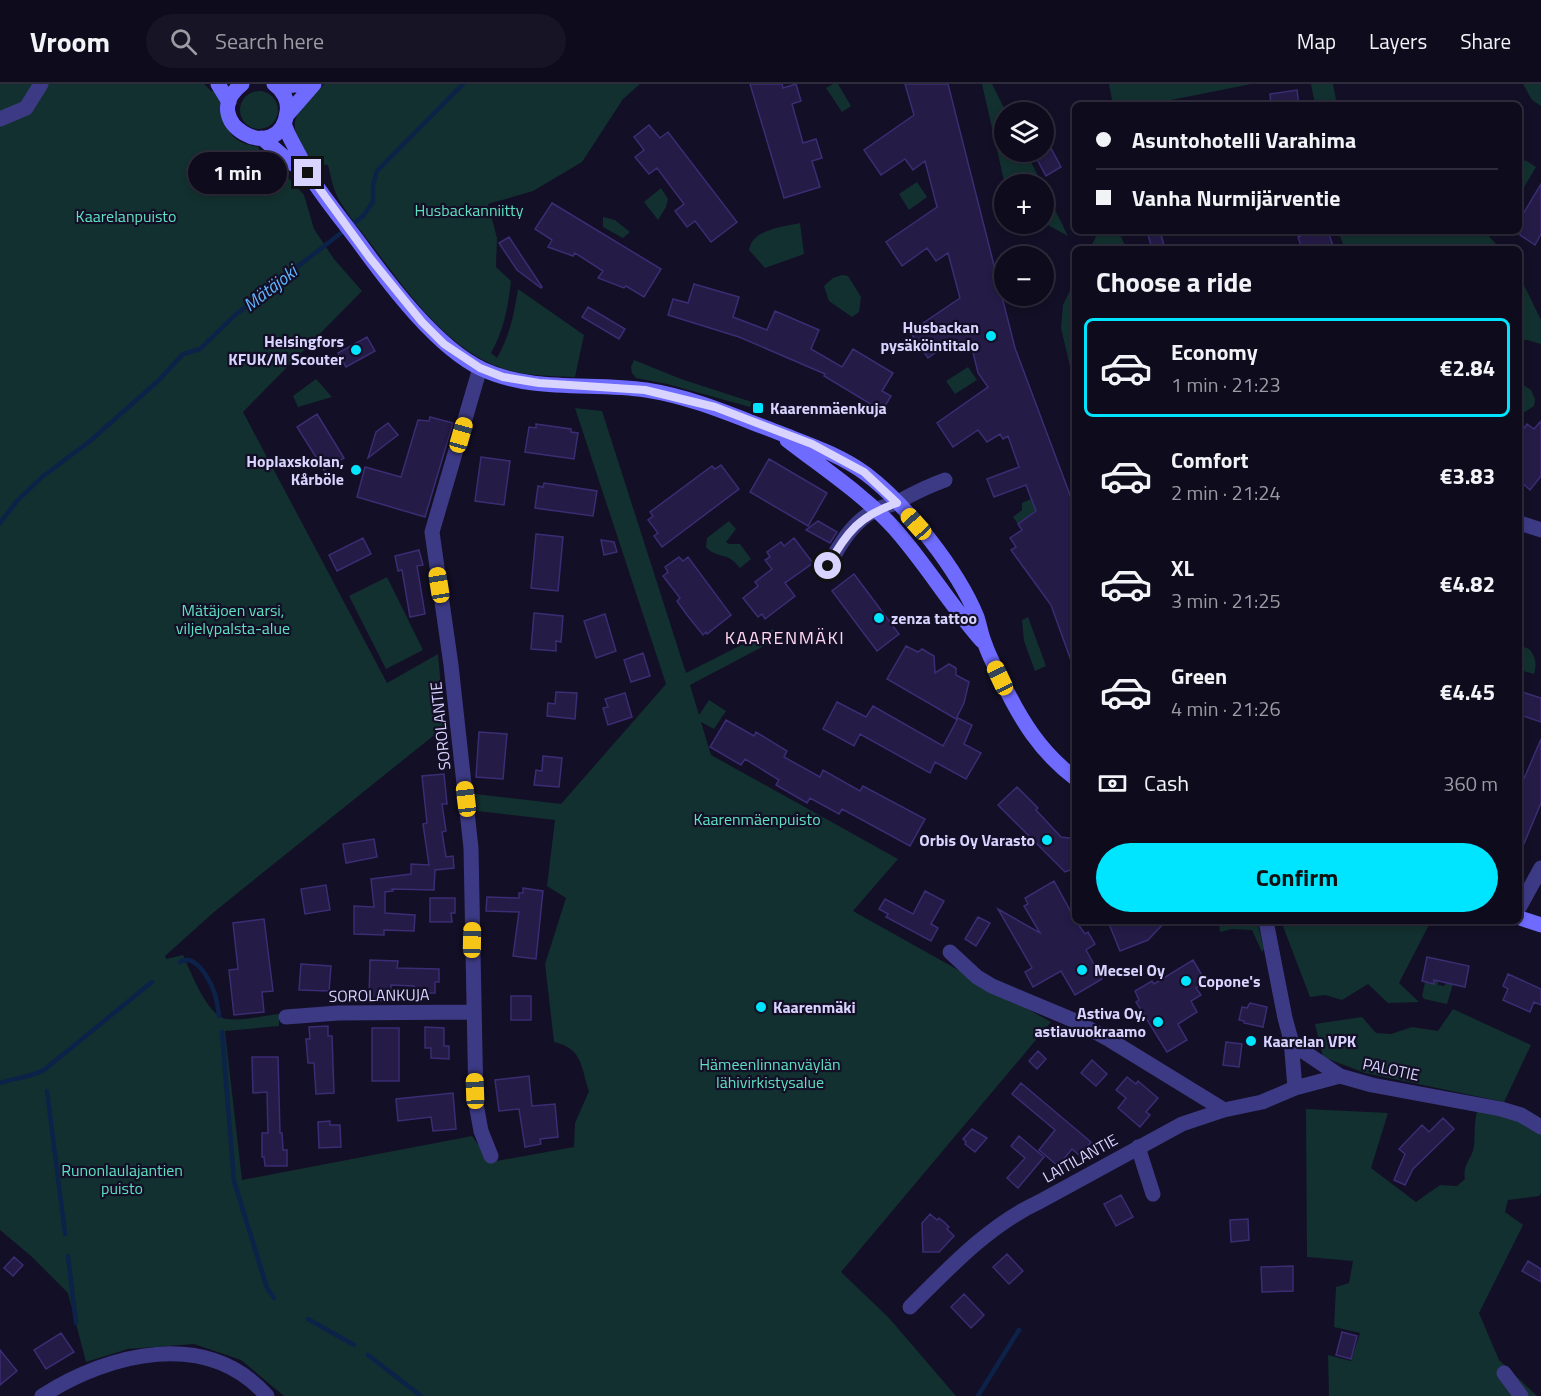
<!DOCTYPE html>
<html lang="en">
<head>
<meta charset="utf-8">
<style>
  body { margin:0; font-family:"Titillium Web",sans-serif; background:#171425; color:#f1f3f6; height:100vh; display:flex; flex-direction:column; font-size:22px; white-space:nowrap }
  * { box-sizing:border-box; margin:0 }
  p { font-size:20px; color:#9b9ba3 }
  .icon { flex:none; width:33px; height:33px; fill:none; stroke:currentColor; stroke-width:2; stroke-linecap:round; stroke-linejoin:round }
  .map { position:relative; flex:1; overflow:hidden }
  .panel { position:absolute; left:1072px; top:162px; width:450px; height:678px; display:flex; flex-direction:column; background:#0e0b1c; border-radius:9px; box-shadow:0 3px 9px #0003,0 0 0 2px #2e2b3b }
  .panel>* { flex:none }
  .guide { position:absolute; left:1072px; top:18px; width:450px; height:132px; border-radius:9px; box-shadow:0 3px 9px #0003,0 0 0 2px #2e2b3b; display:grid; align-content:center; height:132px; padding:0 24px; background:#0e0b1c }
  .tools { position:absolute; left:994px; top:18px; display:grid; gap:12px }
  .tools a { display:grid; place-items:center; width:60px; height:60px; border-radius:50%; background:#0e0b1c; box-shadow:0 3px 9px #0003,0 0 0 2px #2e2b3b; font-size:30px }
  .end { position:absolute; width:27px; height:27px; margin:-14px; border:8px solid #d9d4ff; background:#111; box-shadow:0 0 0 3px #111 }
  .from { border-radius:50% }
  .bubble { position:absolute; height:42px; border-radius:21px; background:#0e0b1c; box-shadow:0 3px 9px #0003,0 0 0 2px #2e2b3b; font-size:20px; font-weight:700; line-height:42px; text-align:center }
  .car { position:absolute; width:18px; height:36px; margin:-18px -9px; border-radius:8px; box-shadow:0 0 4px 2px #0007; background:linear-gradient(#f5c518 24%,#345 0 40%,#f5c518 0 76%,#345 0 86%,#f5c518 0) }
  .guide b { display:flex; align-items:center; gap:21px; height:57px; font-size:22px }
  .guide b+b { border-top:2px solid #2e2b3b }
  .guide i { width:15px; height:15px; background:#f1f3f6 }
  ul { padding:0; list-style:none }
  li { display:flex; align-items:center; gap:18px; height:99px; margin:0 12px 9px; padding:0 12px; border:3px solid transparent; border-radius:9px }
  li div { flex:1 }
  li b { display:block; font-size:22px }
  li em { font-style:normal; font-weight:700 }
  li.selected { border-color:#00e5ff }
  li>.icon { width:54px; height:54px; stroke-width:1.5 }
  h2 { padding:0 24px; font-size:27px; line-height:72px }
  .pay { display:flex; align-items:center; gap:15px; height:66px; padding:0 24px; font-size:22px }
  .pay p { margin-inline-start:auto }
  .action { display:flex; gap:12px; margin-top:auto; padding:12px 24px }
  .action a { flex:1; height:69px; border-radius:36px; background:#00e5ff; color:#111; font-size:24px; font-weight:700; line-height:69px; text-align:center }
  header { display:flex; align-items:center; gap:36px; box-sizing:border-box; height:84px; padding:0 30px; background:#0e0b1c; border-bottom:2px solid #2e2b3b }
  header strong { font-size:28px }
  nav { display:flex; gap:33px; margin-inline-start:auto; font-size:21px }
  .search { width:420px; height:54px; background:#171425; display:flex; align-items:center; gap:15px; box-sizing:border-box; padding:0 21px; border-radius:33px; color:#9b9ba3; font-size:22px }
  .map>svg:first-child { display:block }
</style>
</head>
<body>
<header>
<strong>Vroom</strong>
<div class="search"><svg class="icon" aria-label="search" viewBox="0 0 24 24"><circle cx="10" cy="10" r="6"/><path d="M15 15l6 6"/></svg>Search here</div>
<nav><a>Map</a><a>Layers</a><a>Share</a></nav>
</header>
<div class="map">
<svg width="1541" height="1312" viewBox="0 0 1541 1312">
  <rect width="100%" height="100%" fill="#130f26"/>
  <path fill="#12302f" d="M0,0H204L212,8L214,3C230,31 216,56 259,63V68L274,78L304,111L314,145L334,175L362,207L243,328L387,599L438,570L444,636L443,644L214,828L165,872L166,875L183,871C190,886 208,934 227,935C243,937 262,932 279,930V942L225,947L242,1096L472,1052L491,1078L574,1063L575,1039L589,1007C580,981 583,965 554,958L545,880L566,814L547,802L555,736L477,727L475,710L561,720L666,600L575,324L602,327L686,589L773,545L779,554L690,601L699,631L709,616L726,627L714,645L701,638L711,671L898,775L853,827L1051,938L841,1188L889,1234L956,1312H284L241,1276L194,1260L128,1265L86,1278L68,1209L31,1172L0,1146Z
    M324,0H640L623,15L582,78L533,107L488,120L497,154L496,183L511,197C508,223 504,246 491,269L497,274C510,251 514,230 518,205L584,251L575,293C551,292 525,292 502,284C448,267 404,204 371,160C360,146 348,131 339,116C333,106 331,92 328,81L313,79C284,39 291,33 324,0Z
    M833,0H838L851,22L842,28L826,4Z
    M982,0H992L1006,28L1005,68H1026L1042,100L1005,101Z
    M1109,0H1251L1146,21H1113Z
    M1311,0H1333L1337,21H1315Z
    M1523,0H1541V22L1532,16Z
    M240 26a19 19 0 1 1 38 0a19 19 0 1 1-38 0Z
    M1525,76L1536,83L1520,110V85Z
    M917,98L927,113L909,126L899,110Z
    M661,104L668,115L666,123L658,136L644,118Z
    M1044,104L1068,152L1044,139Z
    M603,133L615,136L630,148L623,154L603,143Z
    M800,139L804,170L765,184L749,166C752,145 783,143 800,139Z
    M1103,147H1118L1127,165H1090L1098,148Z
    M1338,147H1484L1501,165H1345Z
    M842,191L848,192L861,213L859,228L852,233L829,217L824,202L833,194Z
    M1520,193L1541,236V260L1527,256L1520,257Z
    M1075,196V304L1061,244L1063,221Z
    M634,276L681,295L752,318L750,323L667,300L636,294L632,289L631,283Z
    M968,283L977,296L955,310L946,297Z
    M316,295L332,313L298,323L293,312Z
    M1522,300L1531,306L1535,315L1534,322L1520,331V301Z
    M1031,415L1046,453L1024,436L1018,440L1013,433L1022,426V419Z
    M729,437L736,445L726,458L729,460H740L751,475L740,484C726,466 718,476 706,463L707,454Z
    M387,493L423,566L386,585L349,512Z
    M1028,533L1046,582L1035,587L1024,557L1022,536Z
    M1524,563L1529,565C1536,573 1537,580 1534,590L1520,586V578Z
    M1219,837H1257L1264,865L1262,868L1252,846L1232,845L1220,848Z
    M1281,837H1431L1399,899L1419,918L1388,919L1368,900L1342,916L1325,911L1310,913Z
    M1434,896L1438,897V901L1444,902L1446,899L1453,900L1447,920L1424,915L1422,912L1425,898L1433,900Z
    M1453,925L1531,961L1504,1018L1365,989L1323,973L1315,940L1362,933L1376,949L1391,950L1412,943L1438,947Z
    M1306,1025L1388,1029L1371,1084L1416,1118L1440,1101L1457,1102L1465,1095C1462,1080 1472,1076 1474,1062C1475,1050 1474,1041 1477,1027L1508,1031L1541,1047V1109L1539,1112L1508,1116L1505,1128L1523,1141L1479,1229L1499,1276L1537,1312H1329L1328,1271L1351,1277L1360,1249L1334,1243L1336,1203L1349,1199L1353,1177L1307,1173Z"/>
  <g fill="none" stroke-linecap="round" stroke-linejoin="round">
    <path stroke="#0c2248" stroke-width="4.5" d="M0,439L17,417L42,393L90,357L158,297L183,270L200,265L235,231L363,132L373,118V101L377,87L463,0
      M180,878C195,868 210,896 214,908C217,915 218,924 219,932
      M222,948L234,1097L267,1204L274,1214
      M0,999C15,994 31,993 44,986L152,898
      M47,1007L65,1150
      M68,1172L76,1239
      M308,1235L354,1261
      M368,1271L421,1312
      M978,1312L1019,1246"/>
  </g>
  <path fill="#241b47" stroke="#3b2d73" stroke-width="1.5" d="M750,0H782L783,4L796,0L801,17L792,20L803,59L816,55L822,74L812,77L820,103L784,114Z
    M905,0H948L1015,264L1076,427V585H1074L1051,521L1011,466L1016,463L1010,454L1022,446L1018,440L1036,427L1026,401L994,413L987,395L1019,383L1008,352L1003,355L1000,350L987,358L978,346L953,363L937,339L988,303L978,289L971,260L959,268L952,257L928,274L910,248L960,214L948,169L936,177L927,164L902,182L886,158L937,123L925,77L913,86L905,75L881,91L864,66L914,31Z
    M1297,6L1299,21H1271L1270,10Z
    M649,41L660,54L668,48L737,138L711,158L695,137L687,143L675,127L684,120L657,84L649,90L635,73L644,66L634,53Z
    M1044,51L1061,83L1046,92L1033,68H1044Z
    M1541,100V150L1535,161L1520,151V135Z
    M552,119L661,185L644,213L626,202L624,204L598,194L603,187L575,169L573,172L548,163L552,156L535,145Z
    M1147,147H1160L1165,165H1152Z
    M1314,147H1328L1334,165H1302L1298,153Z
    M509,153L542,203L541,204L517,186L499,159Z
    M694,200L739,213L733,233L767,246L775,227L819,246L811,265L842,283L853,265L893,289L882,307L891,312L882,327L824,292L825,290L739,253L668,231L673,215L688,219Z
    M588,223L625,245L619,255L582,233Z
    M367,253L375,267L346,283L338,269Z
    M317,330L344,374L324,386L297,343Z
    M430,333L453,339L425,433L357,413L365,383L401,393L418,336L429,337Z
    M1541,337V392L1530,406L1520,397V350L1527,340L1534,345Z
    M388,339L398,351L368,374L376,348Z
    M536,340L571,345V348L578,349L574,375L525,368L529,343L536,344Z
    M481,373L510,377L504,421L475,417Z
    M769,375L827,409L808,442L750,408Z
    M721,381L739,405L662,463L654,452L658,449L648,436L653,432L650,428L712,382L715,385Z
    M544,399L597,407L593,432L535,424L538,402L543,403Z
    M818,437L837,448L830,459L806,446Z
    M536,450L563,453L558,507L531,504Z
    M363,454L371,470L337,487L329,471Z
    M794,454L813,479L785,499L795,512L765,535L762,530L758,533L743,514L758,502L755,498L772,485L765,476L770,473L767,468L781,458L784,462Z
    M601,456L614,458L617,468L604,471Z
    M419,466L423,481L417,482L425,530L410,533L402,486L398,487L395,472Z
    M679,473L683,477L688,473L731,531L707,550L706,548L703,551L687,531L677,517L680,514L663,492L668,488L665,483Z
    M854,490L899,550L877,567L832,507Z
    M534,529L563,532L561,558L556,557V567L531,565Z
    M605,530L616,567L596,574L584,537Z
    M906,562L918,568L922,565L934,572L935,589L949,580L956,584V591L969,598L964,619L956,635L887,595Z
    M643,569L650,592L631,598L624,576Z
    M556,608L577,609L575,635L547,632L548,619L555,620Z
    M1522,608L1541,614V638L1520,631V615Z
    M625,609L632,633L608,641L603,624L608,623L605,615Z
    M837,618L866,633L873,622L943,662L958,634L972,641L964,660L981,669L966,695L935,678L930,689L860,650L854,662L823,645Z
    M726,636L754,652L756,648L787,667L784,673L820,693L823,686L860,707L863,702L925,735L910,762L842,725L839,730L810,714L807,719L776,701L779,696L745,675L741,681L710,663Z
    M479,648L507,650L503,695L476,693Z
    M1541,655V719L1520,769V704Z
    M543,672L562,674L559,703L534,701L536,686L542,687Z
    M444,690L447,720H442L446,747L442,748L446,773L453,772L454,784L435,786L434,806L392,805L393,807L385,808V829L415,831L414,847L384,846V851L354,850V822L374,823L371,795L411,790V780L429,781L423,740L427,739L422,692Z
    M1017,703L1038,724L1036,726L1061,753L1076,755V784L1065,788L998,721Z
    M374,755L377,773L346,779L343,760Z
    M1054,797L1076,837L1085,850L1088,848L1095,860L1086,866L1102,895L1075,911L1061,887L1033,903L1025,888L1032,884L998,825L1040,849L1024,822L1028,820L1025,814Z
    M326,801L330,826L305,830L301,805Z
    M523,804L543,807L536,875L513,872L519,828L486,827L487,813L519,814V809H523Z
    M925,807L944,817L931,840L938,844L931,857L886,833L888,830L879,825L885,815L913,830Z
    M430,814H455V829H451L452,838H430Z
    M978,833L990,839L976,862L965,855Z
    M264,835L273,907L262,908L264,928L234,931L229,886L238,885L233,839Z
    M1116,837H1166L1148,856L1120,867L1109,840Z
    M1427,873L1469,882L1465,903L1434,896V900L1422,897Z
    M370,876L398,877L397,884L439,885V898H435V909H414V902L391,901V917L369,916Z
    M1193,876L1206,898L1196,904L1201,911L1191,917L1197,928L1178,940L1187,956L1167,968L1136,918L1139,916L1135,907L1152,897L1154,900Z
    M301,880L331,882L329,907L299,906Z
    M1508,890L1541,905V921L1534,918L1530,928L1503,916L1508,905L1503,902Z
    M511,912H531V936H511Z
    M1250,919L1267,923L1263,943L1244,939V937L1239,936L1242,923L1247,924Z
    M328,942V952H332L334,1009L316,1010L314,979H308L306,955H310L309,943Z
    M425,943L444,944V962H449V975L431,974V964H425Z
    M372,944H399V997H372Z
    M1226,958L1242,960L1239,983L1223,981Z
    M1038,967L1046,975L1037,985L1029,977Z
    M252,973H278L280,1049H282L283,1066H287V1082H265L264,1073H262V1049H268L267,1008L253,1009Z
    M1092,976L1107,990L1096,1002L1081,989Z
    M529,992L532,1022L555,1020L558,1053L540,1055L541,1060L525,1063L519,1025L499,1027L495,996Z
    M1127,993L1136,1000L1138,997L1158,1014L1146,1028L1150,1031L1140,1043L1118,1024L1126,1014L1116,1006Z
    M1021,999L1091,1058L1080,1072L1072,1065L1058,1082L1039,1066L1055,1046L1012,1010Z
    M453,1009L456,1045L433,1047L431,1033L398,1037L396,1015Z
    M1443,1034L1454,1045L1413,1085L1405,1101L1394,1096L1405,1070L1399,1065L1422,1041L1429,1048Z
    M330,1037V1041H340L341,1063L319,1064L318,1038Z
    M972,1045L987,1054L975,1068L965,1060L966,1058L963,1055Z
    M1019,1052L1044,1073L1018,1104L1007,1094L1025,1074L1011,1062Z
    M1121,1111L1133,1133L1116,1142L1104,1120Z
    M930,1130L937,1136L939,1134L944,1138L949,1143L947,1145L954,1152L939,1168H923L922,1139Z
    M1248,1135L1249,1156L1231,1158L1230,1136Z
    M1007,1170L1023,1187L1009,1200L993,1183Z
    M14,1173L23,1181L13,1192L4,1184Z
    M1528,1177L1541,1185V1198L1522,1187Z
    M1293,1182V1207L1262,1208L1261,1183Z
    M964,1210L984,1231L971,1244L951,1223Z
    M1342,1248L1357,1252L1351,1275L1336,1271Z
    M61,1249L74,1268L46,1285L34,1266Z
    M0,1266L17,1287L0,1301Z"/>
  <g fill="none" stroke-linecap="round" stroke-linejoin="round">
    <path stroke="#3d3a85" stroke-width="15" d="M0,35L26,24L41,0
      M480,284L432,448L451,581L471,764L476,1020L481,1047L491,1072
      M1520,439L1541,446
      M828,482C840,460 853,437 876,426C883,422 892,421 898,418C914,409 928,402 945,396
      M1520,822L1541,784
      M1266,837L1285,934L1291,956L1297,963L1340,992L1372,1001L1501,1025L1521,1031L1541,1043
      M950,868L977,893L992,902L1073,936L1110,956L1224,1026
      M286,933L338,929L473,928
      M1295,1004L1340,992
      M1138,1063L1153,1110
      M910,1223C949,1184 989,1141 1039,1118L1182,1040L1224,1026L1262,1018L1295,1004L1291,956
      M1504,1289L1521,1312
      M42,1312C109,1269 207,1244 267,1312"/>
    <path stroke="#6f6bff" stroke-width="15" d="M218,0L229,18
      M242,0C194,37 280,85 287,28C289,17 283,6 274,0
      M278,3L302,0
      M287,31L314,0
      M284,39C287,50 293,59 298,69C302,75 304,83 308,89C322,112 343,137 360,160C389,200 437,264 482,285C533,309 592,298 646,306C692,313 734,332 777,348C807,360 839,370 866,390C907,421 958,486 977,533C980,542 981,551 985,560C989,572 995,583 1001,595C1020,635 1040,668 1076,695
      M262,54L290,78L307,89
      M787,356C823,384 863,410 894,444C926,480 950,521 982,557
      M1520,834L1541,841"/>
  </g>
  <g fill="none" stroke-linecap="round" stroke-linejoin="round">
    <path stroke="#d9d4ff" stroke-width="8" d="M308,89L370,174L422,238L444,260L480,284L503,293L539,299L645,306L715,323L812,360L864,388L897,419C861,431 846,448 828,482"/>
  </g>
  <g fill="#00e5ff" stroke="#130f26" stroke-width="2">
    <circle cx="991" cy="252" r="6"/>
    <circle cx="356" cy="266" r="6"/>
    <rect x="752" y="318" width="12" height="12" rx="3"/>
    <circle cx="356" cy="386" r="6"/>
    <circle cx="879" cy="534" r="6"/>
    <circle cx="1047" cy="756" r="6"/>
    <circle cx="1082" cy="886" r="6"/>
    <circle cx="1186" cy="897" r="6"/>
    <circle cx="761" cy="923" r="6"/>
    <circle cx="1158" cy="938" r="6"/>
    <circle cx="1251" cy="957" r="6"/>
  </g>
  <g text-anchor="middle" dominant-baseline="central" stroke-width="4.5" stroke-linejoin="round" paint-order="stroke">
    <g font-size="16" fill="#5fe0c0" stroke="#130f26">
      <text x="469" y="126">Husbackanniitty</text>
      <text x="126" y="132">Kaarelanpuisto</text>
      <text x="233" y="526">Mätäjoen varsi,<tspan x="233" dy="18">viljelypalsta-alue</tspan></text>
      <text x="757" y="735">Kaarenmäenpuisto</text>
      <text x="770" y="980">Hämeenlinnanväylän<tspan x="770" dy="18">lähivirkistysalue</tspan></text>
      <text x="122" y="1086">Runonlaulajantien<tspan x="122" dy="18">puisto</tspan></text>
    </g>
    <g font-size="16" font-weight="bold" fill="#d9d4ff" stroke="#130f26" text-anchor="start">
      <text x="979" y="243" text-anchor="end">Husbackan<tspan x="979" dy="18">pysäköintitalo</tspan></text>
      <text x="344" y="257" text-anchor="end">Helsingfors<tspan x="344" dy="18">KFUK/M Scouter</tspan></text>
      <text x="770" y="324">Kaarenmäenkuja</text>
      <text x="344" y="377" text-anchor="end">Hoplaxskolan,<tspan x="344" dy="18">Kårböle</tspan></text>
      <text x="891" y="534">zenza tattoo</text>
      <text x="1035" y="756" text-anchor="end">Orbis Oy Varasto</text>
      <text x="1094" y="886">Mecsel Oy</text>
      <text x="1198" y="897">Copone's</text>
      <text x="773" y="923">Kaarenmäki</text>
      <text x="1146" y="929" text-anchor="end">Astiva Oy,<tspan x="1146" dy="18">astiavuokraamo</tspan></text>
      <text x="1263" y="957">Kaarelan VPK</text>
    </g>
    <g font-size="16" fill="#d9d4ff" stroke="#130f26">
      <text transform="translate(440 642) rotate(-96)">SOROLANTIE</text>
      <text transform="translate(379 911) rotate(-1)">SOROLANKUJA</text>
      <text transform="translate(1391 985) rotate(12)">PALOTIE</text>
      <text transform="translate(1080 1074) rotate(-29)">LAITILANTIE</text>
    </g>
    <g font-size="18" font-style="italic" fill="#62b6ff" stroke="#130f26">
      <text transform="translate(270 204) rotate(-38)">Mätäjoki</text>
    </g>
    <g font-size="18" letter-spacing="1.5" fill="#ffd6f0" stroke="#130f26">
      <text x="785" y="553">KAARENMÄKI</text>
    </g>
  </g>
</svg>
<div class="tools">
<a><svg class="icon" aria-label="layers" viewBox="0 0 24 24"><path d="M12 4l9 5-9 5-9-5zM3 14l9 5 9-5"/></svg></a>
<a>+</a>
<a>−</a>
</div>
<i class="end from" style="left:828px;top:482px"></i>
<i class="end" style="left:308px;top:89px"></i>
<div class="bubble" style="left:188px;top:68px;width:99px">1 min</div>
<i class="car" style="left:461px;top:351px;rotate:16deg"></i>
<i class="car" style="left:916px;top:440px;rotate:318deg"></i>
<i class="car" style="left:439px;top:501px;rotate:351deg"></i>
<i class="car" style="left:1000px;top:594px;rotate:335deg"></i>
<i class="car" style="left:466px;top:715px;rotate:353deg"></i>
<i class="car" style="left:472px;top:856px;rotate:1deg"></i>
<i class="car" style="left:475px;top:1007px;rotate:358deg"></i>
<div class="guide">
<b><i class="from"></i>Asuntohotelli Varahima</b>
<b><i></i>Vanha Nurmijärventie</b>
</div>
<section class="panel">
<h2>Choose a ride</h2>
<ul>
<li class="selected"><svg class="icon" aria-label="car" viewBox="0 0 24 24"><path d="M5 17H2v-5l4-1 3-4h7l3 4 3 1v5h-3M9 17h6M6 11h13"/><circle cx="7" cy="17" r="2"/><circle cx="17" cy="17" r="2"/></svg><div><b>Economy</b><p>1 min · 21:23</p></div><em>€2.84</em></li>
<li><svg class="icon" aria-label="car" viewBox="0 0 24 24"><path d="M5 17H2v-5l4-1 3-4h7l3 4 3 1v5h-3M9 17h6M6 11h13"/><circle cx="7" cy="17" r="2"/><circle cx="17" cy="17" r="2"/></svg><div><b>Comfort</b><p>2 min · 21:24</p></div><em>€3.83</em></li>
<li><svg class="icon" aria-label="car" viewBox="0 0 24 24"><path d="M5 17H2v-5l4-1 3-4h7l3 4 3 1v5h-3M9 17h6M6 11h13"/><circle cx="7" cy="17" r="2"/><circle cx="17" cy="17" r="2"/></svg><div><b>XL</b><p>3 min · 21:25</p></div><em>€4.82</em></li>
<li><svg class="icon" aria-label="car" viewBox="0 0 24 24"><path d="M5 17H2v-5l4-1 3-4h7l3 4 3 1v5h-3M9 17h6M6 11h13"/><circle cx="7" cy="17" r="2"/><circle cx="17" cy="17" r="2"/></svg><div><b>Green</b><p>4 min · 21:26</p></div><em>€4.45</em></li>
</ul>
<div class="pay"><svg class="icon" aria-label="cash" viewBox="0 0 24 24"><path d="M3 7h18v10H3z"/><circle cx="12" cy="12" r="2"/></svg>Cash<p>360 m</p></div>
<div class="action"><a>Confirm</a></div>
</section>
</div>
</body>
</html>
